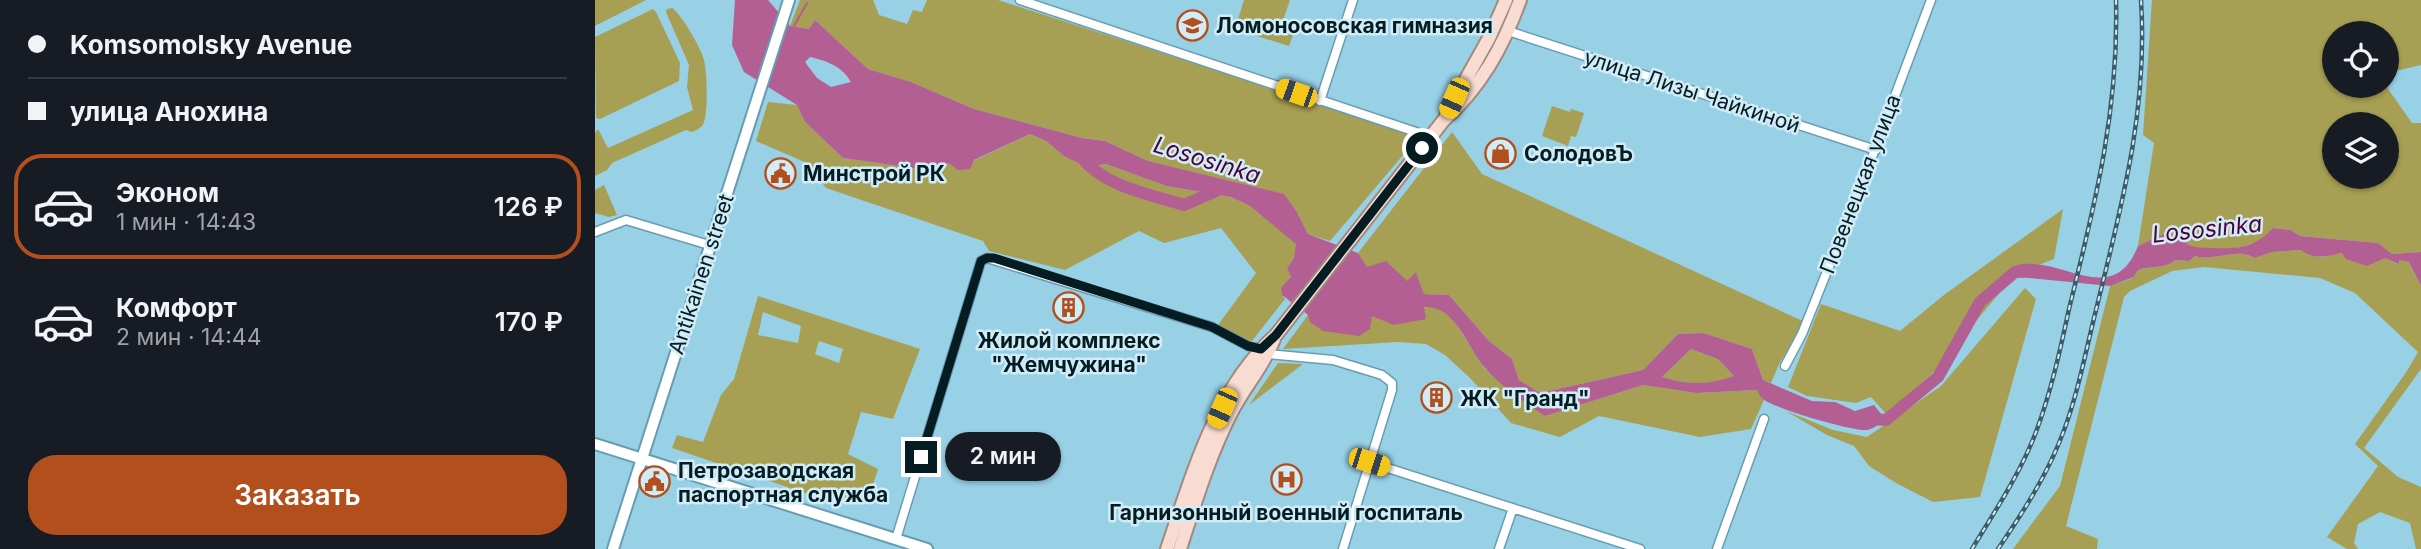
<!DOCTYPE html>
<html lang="ru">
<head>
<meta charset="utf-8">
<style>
  body { margin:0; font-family:Inter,sans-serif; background:#242831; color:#f1f3f6; height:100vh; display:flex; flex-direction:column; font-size:26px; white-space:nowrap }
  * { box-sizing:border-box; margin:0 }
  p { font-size:23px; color:#9ea1a6 }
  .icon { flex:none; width:38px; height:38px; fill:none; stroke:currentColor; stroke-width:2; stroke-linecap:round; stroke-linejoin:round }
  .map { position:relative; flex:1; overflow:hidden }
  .panel { display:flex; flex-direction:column; background:#171b24; width:595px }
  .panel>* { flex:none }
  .banner { display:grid; align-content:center; height:154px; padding:0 28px; background:#171b24 }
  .tools { position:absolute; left:1727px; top:21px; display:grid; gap:14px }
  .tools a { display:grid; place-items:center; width:77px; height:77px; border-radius:50%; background:#171b24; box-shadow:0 2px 5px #0004; font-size:35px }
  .end { position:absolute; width:32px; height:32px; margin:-16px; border:9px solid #051c23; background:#fff; box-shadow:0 0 0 4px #fff }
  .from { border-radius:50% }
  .bubble { position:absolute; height:49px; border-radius:24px; background:#171b24; box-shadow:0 2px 5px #0004; font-size:23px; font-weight:600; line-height:49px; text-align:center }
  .car { position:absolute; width:21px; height:42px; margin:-21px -10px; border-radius:9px; box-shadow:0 0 5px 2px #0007; background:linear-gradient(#f5c518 24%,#345 0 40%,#f5c518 0 76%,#345 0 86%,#f5c518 0) }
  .banner b { display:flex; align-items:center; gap:24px; height:66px; font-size:26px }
  .banner b+b { border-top:2px solid #363941 }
  .banner i { width:18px; height:18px; background:#f1f3f6 }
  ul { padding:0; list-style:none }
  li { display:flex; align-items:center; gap:21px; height:105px; margin:0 14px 10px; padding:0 14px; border:4px solid transparent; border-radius:28px }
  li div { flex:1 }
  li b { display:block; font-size:26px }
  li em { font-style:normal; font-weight:600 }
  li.on { border-color:#b34f1d }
  li>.icon { width:63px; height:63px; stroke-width:1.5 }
  .primary-button { display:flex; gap:14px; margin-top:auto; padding:14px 28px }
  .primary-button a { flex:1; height:80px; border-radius:28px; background:#b34f1d; color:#fff; font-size:28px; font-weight:600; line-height:80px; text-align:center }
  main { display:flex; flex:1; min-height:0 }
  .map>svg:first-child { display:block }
</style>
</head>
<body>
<main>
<section class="panel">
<div class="banner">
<b><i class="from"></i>Komsomolsky Avenue</b>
<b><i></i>улица Анохина</b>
</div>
<ul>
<li class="on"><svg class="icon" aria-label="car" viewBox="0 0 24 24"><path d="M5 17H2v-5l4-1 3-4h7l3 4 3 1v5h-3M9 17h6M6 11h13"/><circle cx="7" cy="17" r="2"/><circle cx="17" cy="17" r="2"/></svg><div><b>Эконом</b><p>1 мин · 14:43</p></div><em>126 ₽</em></li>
<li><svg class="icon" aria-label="car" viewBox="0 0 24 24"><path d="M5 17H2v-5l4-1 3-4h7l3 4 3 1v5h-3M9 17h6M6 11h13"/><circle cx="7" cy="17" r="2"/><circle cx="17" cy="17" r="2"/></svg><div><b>Комфорт</b><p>2 мин · 14:44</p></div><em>170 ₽</em></li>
</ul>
<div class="primary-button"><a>Заказать</a></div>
</section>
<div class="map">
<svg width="1826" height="549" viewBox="0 0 1826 549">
  <rect width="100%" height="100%" fill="#98d0e5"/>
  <path fill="#a79f53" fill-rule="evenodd" d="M0,0H51L0,26Z
    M205,0H278L284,15L312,24L318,10L327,12L332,0H403L815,133L820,141L735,241L713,234L702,212L688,194L553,161L510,141L487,138L379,109L316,82L273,69L220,20L214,29L195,26Z
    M649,0H695L686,26L699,32L694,46L640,29Z
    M1557,0H1826V65L1792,73V33H1740V86H1791L1817,123H1826V252L1797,254L1783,243L1705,236L1696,230L1678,228L1667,240L1647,247L1630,250L1599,248L1586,240L1543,246L1559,143L1548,135ZM1740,124H1792V177H1740Z
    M77,8C87,15 106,48 109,60C112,71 114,118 107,126C107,127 98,132 97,132L91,130L17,163L12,170L0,176V133L3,129L13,148L98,110L92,87L94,65L71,12L72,9Z
    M58,9L61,12L85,63L84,81L5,119L1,118L0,37Z
    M173,102L202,105L210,122L248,158L339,171L354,163L378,161L435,134L451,141L469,156L498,166L511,164L571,186L636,197L655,206L702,244L699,258L692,268L696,276L687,295L690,299L653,346L623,325L661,273L626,228L569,243L544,231L470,270L394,251L388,241L231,188L212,163L161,141Z
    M957,106L975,112L976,109L989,113L981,137L976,136L973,146L947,136Z
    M857,132L887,174L1210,322L1184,364L1176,383L1168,380L1157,349L1109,333L1083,334L1048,370L945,393L924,380L917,359L894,341L854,295L829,294L821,272L812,282L771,267L763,253Z
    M9,185L22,215L14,217L0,213V190Z
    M1468,209L1459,259L1420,274L1338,373L1291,414L1276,397L1261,403L1212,396L1193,387L1226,304L1305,331L1349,295Z
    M1707,250L1726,257L1747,253L1790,258L1802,264L1805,260L1814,262L1826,286V369L1769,448L1803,477L1826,487V549H1821L1815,523L1785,512L1763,524L1759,543L1763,549H1752L1732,537L1783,466L1760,444L1812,371L1823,352L1760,293L1725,278L1609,267L1577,271L1535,291L1529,297L1471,526L1503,539L1502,549H1418L1465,486L1515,286L1538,278C1544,261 1566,273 1580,260L1594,261L1600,256C1620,262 1641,247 1660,258L1677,252Z
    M1430,288L1441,299L1385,497L1338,502L1301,483L1274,466L1259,446L1232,435L1191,411L1238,430L1272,437L1346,386Z
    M163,296L325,349L298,419L266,412L253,454L283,469L277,488L257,500L241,495L236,502L77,448L82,435L108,442L126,395L139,379ZM168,312L206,326L203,343L163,335ZM224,341L248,349L244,363L220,354Z
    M840,306L858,319L889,368L950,416L1048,385L1101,393L1162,390L1169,400L1156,429L1105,437L1004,416L965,437L916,423L875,378L850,355L831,344L803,342L688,349L713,315H777Z
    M1096,349L1123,359L1139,376C1113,386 1094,385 1067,377Z
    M683,363L708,364L654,405Z"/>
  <path fill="#b35f93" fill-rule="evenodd" d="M140,0H173L195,26L214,29L220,20L273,69L316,82L379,109L487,138L510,141L553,161L689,194L702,212L713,234L763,253L772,267L791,261L812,281L821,272L829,294L854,295L894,341L917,359L924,380L945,393L1048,370L1083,334L1109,333L1157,349L1168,380L1217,401L1240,402L1260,411L1279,405L1291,420C1286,423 1278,429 1272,430C1259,432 1178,408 1168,399C1165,397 1164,393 1162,390L1101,393L1048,385L950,416C929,402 908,388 891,369C872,349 862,305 829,307L831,319L799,325L777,316L775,329L764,336L728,331L715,322L713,315L687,295L686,288L696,277L692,268L699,258L701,244L655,206L636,197L571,186L511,164L498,166L496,169L469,156L451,141L435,134L379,160L375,169L363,170L354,163L339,171L248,158L210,122L202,105L149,72L137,45ZM215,57C232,61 247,66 256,82L236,87L222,78L210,62ZM1096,349L1123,359L1139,376C1113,385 1093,385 1067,377Z
    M1603,228L1597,239L1591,243C1600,249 1607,247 1617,248C1644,249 1659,248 1678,228L1696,230L1705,236L1783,243L1797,254L1826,252V286L1814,262L1805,260L1803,264L1790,258L1772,266L1751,259L1747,253C1733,256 1718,260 1706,250L1677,252L1660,258C1641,247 1620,262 1600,256L1594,261L1580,260C1566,273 1544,261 1539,277L1515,286L1423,277L1422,265C1466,255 1518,310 1543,246L1572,233L1586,240Z"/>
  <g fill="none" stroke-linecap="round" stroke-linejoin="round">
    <path stroke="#b35f93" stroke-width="2" d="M199,26L212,3"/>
    <path stroke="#b35f93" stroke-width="12" d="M486,157C510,187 554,194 589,205L630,187
      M1276,419L1291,420L1343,377L1385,302L1420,272L1439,271"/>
    <defs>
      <path id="minor" d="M425,0L836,137
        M913,31L1281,150
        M725,101L758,0
        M0,232L31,220L114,245
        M673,354L738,360L787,375L797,383V390L748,549
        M1190,366L1207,334L1268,181L1336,0
        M774,462L1045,549
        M301,539L386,261L392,258L617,327L653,346L666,349
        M904,549L918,508
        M1122,549L1169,419"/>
      <path id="secondary" d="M0,444L332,549
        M18,549L194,0"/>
      <path id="primary" d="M851,115L894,38L911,0
        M572,549C597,476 621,388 681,335L848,121C886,87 908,47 925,0
        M585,549C600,503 614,456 636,413C649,387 669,366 679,339"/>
    </defs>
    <use href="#minor" stroke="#679db1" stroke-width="11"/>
    <use href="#secondary" stroke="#679db1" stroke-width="14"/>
    <use href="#primary" stroke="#a08a80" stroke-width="16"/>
    <use href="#minor" stroke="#fff" stroke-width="8"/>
    <use href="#secondary" stroke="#fff" stroke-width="10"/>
    <use href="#primary" stroke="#f8dcd1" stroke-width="12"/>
    <defs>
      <path id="rail" d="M1377,549C1400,511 1425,474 1441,432C1456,392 1465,351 1474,309C1500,204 1524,110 1521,0
        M1403,549C1426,515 1449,480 1464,443C1482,400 1490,354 1501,310C1527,204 1553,110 1546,0"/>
    </defs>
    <use href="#rail" stroke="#3a5d69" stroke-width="4.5"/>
    <use href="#rail" stroke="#d0ecf6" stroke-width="2" stroke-dasharray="5" stroke-linecap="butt"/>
  </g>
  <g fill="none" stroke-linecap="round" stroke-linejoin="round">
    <path stroke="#051c23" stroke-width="9" d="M326,457L386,261L392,258H399L617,327L653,346L666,349L681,335L827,148"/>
  </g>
  <defs>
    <symbol id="school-ring" viewBox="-11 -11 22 22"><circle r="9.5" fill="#d0ecf6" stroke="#b34f1d" stroke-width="1.5"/><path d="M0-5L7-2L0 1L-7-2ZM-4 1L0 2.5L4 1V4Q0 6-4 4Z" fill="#b34f1d"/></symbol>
    <symbol id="shop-ring" viewBox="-11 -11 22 22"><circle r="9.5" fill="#d0ecf6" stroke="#b34f1d" stroke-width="1.5"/><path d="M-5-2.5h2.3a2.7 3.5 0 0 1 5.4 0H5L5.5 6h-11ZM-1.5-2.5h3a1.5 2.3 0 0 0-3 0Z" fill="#b34f1d"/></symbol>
    <symbol id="civic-ring" viewBox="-11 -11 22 22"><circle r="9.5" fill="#d0ecf6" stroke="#b34f1d" stroke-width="1.5"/><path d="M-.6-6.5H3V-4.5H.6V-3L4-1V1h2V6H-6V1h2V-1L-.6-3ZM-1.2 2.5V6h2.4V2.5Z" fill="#b34f1d"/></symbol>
    <symbol id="building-ring" viewBox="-11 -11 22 22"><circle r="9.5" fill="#d0ecf6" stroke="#b34f1d" stroke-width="1.5"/><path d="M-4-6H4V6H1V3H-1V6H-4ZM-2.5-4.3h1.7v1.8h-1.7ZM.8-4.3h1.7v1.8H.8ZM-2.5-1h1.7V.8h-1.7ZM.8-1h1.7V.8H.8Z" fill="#b34f1d"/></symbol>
    <symbol id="hospital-ring" viewBox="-11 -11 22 22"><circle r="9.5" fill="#d0ecf6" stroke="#b34f1d" stroke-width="1.5"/><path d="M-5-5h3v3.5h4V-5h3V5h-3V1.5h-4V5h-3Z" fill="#b34f1d"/></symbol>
  </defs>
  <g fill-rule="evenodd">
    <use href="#school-ring" x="580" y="8" width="35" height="35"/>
    <use href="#shop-ring" x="888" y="136" width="35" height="35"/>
    <use href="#civic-ring" x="168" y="156" width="35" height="35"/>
    <use href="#building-ring" x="456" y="290" width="35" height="35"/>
    <use href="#building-ring" x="824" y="380" width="35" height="35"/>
    <use href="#hospital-ring" x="674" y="462" width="35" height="35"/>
    <use href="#civic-ring" x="42" y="464" width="35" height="35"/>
  </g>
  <g text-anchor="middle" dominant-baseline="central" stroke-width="5" stroke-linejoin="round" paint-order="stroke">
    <g font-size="21" font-weight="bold" fill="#051c23" stroke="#d0ecf6" text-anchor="start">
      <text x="621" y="25">Ломоносовская гимназия</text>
      <text x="929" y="153">СолодовЪ</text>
      <text x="208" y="173">Минстрой РК</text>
      <text x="474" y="340" text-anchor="middle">Жилой комплекс<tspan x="474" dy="24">"Жемчужина"</tspan></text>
      <text x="865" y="398">ЖК "Гранд"</text>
      <text x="83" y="470">Петрозаводская<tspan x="83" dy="24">паспортная служба</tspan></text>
      <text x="691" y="512" text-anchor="middle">Гарнизонный военный госпиталь</text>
    </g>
    <g font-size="21" fill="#051c23" stroke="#d0ecf6">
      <text transform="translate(1097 91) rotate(18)">улица Лизы Чайкиной</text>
      <text transform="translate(1265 184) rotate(-69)">Повенецкая улица</text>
      <text transform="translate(106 274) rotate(-72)">Antikainen street</text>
    </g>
    <g font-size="23" font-style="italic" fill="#4f0039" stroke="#d0ecf6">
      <text transform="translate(612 160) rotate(17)">Lososinka</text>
      <text transform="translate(1612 229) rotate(-6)">Lososinka</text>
    </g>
  </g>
</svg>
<div class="tools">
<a><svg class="icon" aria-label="locate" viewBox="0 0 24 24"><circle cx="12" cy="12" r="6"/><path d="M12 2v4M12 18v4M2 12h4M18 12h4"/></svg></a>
<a><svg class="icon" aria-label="layers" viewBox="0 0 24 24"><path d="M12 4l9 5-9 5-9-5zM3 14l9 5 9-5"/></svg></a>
</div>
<i class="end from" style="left:827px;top:148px"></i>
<i class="end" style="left:326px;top:457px"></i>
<div class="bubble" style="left:350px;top:432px;width:116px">2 мин</div>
<i class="car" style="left:701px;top:93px;rotate:289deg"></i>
<i class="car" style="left:859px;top:98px;rotate:204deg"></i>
<i class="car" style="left:627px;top:408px;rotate:204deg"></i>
<i class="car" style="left:774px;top:462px;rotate:108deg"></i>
</div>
</main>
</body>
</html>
